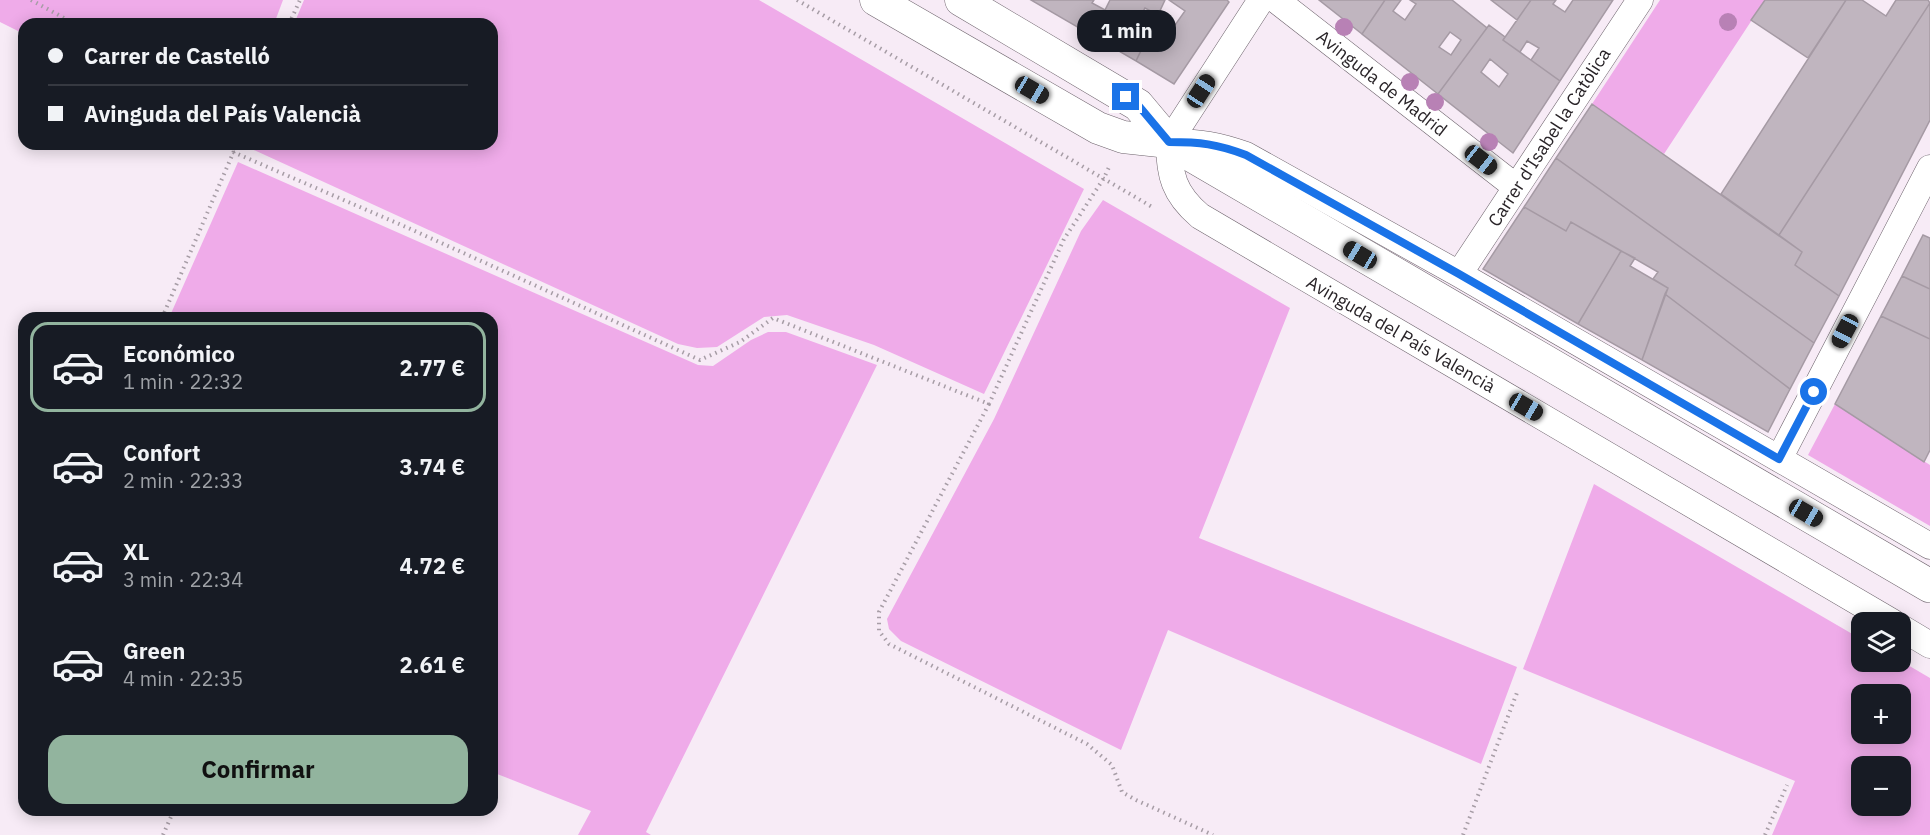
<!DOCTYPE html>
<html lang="es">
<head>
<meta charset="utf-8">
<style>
  body { margin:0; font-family:"IBM Plex Sans",sans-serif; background:#20242c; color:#f1f3f6; height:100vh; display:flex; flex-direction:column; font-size:22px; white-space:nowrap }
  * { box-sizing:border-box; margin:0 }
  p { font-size:20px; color:#9ea1a6 }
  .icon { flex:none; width:33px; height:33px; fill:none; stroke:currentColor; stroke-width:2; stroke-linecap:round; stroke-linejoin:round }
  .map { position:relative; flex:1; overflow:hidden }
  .details { position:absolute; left:18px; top:312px; width:480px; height:504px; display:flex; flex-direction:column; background:#171b24; border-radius:18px; box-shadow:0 3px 15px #0003 }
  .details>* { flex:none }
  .hud { position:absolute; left:18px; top:18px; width:480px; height:132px; border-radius:18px; box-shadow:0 3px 15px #0003; display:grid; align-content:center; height:132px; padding:0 30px; background:#171b24 }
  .controls { position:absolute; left:1851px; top:612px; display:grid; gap:12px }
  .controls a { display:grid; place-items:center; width:60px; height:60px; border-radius:12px; background:#171b24; box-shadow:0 3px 15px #0003; font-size:30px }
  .end { position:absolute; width:27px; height:27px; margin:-14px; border:8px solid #1a73e8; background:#fff; box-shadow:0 0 0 3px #fff }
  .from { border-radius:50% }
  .bubble { position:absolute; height:42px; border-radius:18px; background:#171b24; box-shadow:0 3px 15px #0003; font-size:20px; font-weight:700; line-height:42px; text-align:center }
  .car { position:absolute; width:18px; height:36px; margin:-18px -9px; border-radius:8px; box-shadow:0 0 4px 2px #0007; background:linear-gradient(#222 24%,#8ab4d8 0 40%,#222 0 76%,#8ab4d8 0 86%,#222 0) }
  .hud b { display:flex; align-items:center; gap:21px; height:57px; font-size:22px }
  .hud b+b { border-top:2px solid #363941 }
  .hud i { width:15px; height:15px; background:#f1f3f6 }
  ul { padding:10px 0 0; list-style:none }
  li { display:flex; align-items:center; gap:18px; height:90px; margin:0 12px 9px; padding:0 18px; border:3px solid transparent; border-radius:18px }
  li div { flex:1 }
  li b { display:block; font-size:22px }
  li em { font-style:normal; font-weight:700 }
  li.active { border-color:#92b49e }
  li>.icon { width:54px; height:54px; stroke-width:1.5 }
  .cta { display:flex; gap:12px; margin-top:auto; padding:12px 30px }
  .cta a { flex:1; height:69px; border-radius:18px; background:#92b49e; color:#111; font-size:24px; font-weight:700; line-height:69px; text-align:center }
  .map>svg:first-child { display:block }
</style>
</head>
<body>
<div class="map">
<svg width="1930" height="835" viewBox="0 0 1930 835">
  <rect width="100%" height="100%" fill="#f7ebf6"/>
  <path fill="#efabe9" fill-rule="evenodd" d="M0,0H283L274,24H24V34L0,22Z
    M304,0H759L1084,189L984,394L874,345L787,315L764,317L717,347L697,348L678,344L245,146L246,144H492V24H294Z
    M1660,0H1765L1664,154L1592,104Z
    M238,162L698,365L713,366L751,340L768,332H786L877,365L646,832L651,835H578L591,811L492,772V318H169Z
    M1103,200L1290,308L1199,538L1517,667L1481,764L1168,630L1121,750L901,641L889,629L887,619L994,419L1081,231Z
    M1835,404L1930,465V526L1808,455Z
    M1594,484L1861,639L1862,662L1901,661L1930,678V835H1772L1795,781L1523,669ZM1900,694V734H1862V694ZM1900,766V806H1862V766Z"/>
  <path fill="#c0b5bf" stroke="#a59aa4" stroke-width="1.5" fill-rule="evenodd" d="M1031,0H1094L1092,3L1105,10L1110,0H1165L1158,15L1145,8L1138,20L1152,28L1136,61Z
    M1169,0H1227L1229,2L1174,84L1136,61L1157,17L1173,28L1185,11Z
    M1319,0H1385L1362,34Z
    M1385,0H1401L1393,11L1405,20L1416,4L1410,0H1452L1487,28L1438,94L1362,34ZM1450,32L1461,40L1451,55L1439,47Z
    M1491,0H1531L1517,20Z
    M1531,0H1556L1553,4L1565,12L1573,0H1613L1560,81L1531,60L1539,48L1527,41L1520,52L1503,40Z
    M1765,0H1846L1808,58L1751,20Z
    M1846,0H1862L1886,16L1896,0H1928L1930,3L1779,235L1721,194Z
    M1930,3V120L1839,296L1795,265L1802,252L1779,235Z
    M1489,25L1505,37L1503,40L1560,81L1513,153L1438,94ZM1490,59L1508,74L1499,87L1481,72Z
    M1592,104L1802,252L1795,265L1839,296L1814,343L1556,158Z
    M1556,158L1814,343L1790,389L1665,294L1668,288L1653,279L1658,272L1571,222L1566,231L1524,207Z
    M1524,207L1566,231L1571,222L1621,251L1578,324L1483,269Z
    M1923,235L1930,238V289L1902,276Z
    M1621,251L1635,258L1630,266L1668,288L1642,360L1578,324Z
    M1902,276L1930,289V339L1881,316Z
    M1665,294L1790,389L1768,432L1642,360Z
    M1881,316L1930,339V450L1924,462L1835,404Z"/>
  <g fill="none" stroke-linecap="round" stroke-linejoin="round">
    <defs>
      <path id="minor" d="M1276,0L1516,187
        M1169,142C1169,175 1174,194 1200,216L1892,622
        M1169,142C1200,142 1218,145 1246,155L1459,274L1930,546
        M1169,142L1261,0
        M1459,274L1640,0
        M1779,459L1930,168
        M1900,627L1930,645"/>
      <path id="tertiary" d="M876,0L1098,128L1123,137L1169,142
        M961,0L1138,105L1169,142"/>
      <path id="secondary" d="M1169,142L1930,586"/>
    </defs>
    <use href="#minor" stroke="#6d636c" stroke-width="27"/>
    <use href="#tertiary" stroke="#6d636c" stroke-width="33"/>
    <use href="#secondary" stroke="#6d636c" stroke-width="34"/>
    <path stroke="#a79da6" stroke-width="4" stroke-dasharray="1.5 4.5" stroke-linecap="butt" d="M31,0L75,24
      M797,0L1154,208
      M289,24L300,0
      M233,152L406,227L700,360L740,342L773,318L989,404L1064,239L1104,178L1110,165
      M162,318L237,144
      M989,404L879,612V631L889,644L1087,744L1112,765L1122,792L1136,800L1213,835
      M163,835L174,810
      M1463,835L1518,690
      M1765,835L1787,785"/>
    <use href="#minor" stroke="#fff" stroke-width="26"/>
    <use href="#tertiary" stroke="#fff" stroke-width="32"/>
    <use href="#secondary" stroke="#fff" stroke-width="33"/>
  </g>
  <g fill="#b881b5">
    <circle cx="1728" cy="22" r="9"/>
    <circle cx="1344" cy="27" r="9"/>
    <circle cx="1410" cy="82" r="9"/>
    <circle cx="1435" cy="102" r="9"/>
    <circle cx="1489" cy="142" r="9"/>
  </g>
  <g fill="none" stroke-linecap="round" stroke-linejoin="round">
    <path stroke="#1a73e8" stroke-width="8" d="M1126,97L1138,105L1169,142C1200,142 1217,144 1246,155L1459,274L1779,459L1814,392"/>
  </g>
  <g text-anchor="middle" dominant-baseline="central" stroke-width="5" stroke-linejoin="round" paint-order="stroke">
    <g font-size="18" fill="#292428" stroke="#fff">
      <text transform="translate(1382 83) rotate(38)">Avinguda de Madrid</text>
      <text transform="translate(1549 137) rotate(-57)">Carrer d'Isabel la Catòlica</text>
      <text transform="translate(1401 334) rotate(30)">Avinguda del País Valencià</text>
    </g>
  </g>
</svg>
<div class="controls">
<a><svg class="icon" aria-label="layers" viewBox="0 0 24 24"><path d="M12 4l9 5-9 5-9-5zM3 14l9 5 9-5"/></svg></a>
<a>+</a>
<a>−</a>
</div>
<i class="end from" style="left:1814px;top:392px"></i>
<i class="end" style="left:1126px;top:97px"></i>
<div class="bubble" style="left:1077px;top:10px;width:99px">1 min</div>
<i class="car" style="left:1032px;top:90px;rotate:120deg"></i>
<i class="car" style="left:1201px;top:91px;rotate:33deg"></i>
<i class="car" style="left:1481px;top:160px;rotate:128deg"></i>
<i class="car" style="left:1360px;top:255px;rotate:301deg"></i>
<i class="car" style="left:1845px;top:331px;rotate:208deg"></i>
<i class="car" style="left:1526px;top:407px;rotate:120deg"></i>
<i class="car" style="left:1806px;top:513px;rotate:120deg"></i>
<div class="hud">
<b><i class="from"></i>Carrer de Castelló</b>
<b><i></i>Avinguda del País Valencià</b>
</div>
<section class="details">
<ul>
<li class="active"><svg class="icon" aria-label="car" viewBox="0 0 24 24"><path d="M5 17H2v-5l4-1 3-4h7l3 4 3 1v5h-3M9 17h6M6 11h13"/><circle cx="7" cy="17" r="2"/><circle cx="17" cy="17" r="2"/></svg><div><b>Económico</b><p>1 min · 22:32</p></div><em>2.77 €</em></li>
<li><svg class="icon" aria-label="car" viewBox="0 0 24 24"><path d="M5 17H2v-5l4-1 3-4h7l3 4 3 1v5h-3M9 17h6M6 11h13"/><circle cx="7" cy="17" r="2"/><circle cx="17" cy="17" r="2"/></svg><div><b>Confort</b><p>2 min · 22:33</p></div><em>3.74 €</em></li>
<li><svg class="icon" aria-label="car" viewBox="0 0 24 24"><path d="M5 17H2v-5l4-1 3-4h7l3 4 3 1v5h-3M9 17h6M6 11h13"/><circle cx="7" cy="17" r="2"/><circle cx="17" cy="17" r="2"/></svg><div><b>XL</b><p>3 min · 22:34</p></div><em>4.72 €</em></li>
<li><svg class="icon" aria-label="car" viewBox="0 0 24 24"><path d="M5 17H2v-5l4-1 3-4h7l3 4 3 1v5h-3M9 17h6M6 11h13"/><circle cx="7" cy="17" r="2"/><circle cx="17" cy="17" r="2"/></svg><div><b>Green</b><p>4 min · 22:35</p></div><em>2.61 €</em></li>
</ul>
<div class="cta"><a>Confirmar</a></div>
</section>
</div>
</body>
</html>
